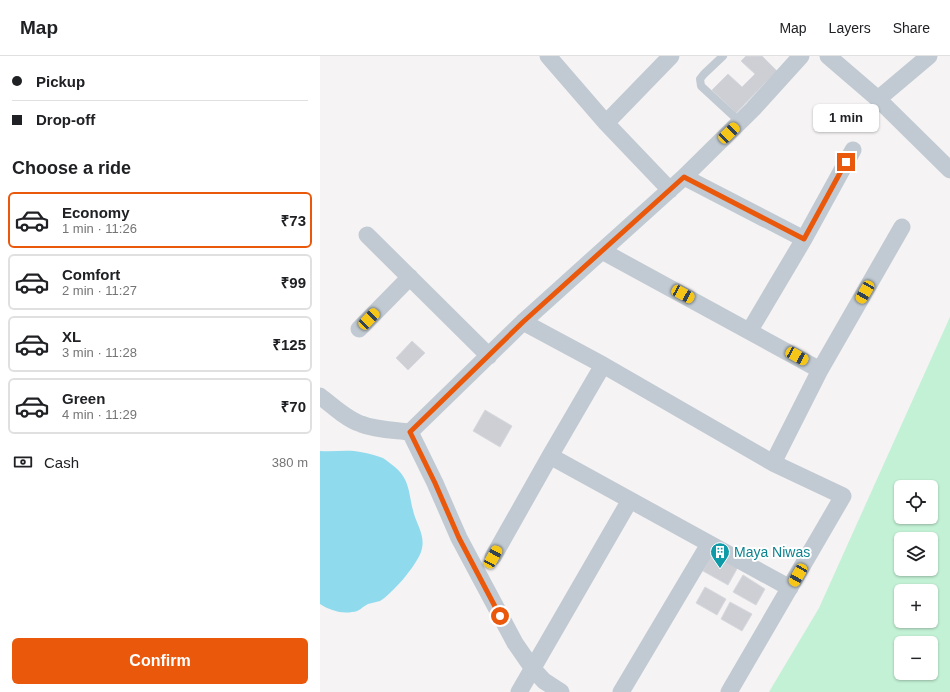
<!DOCTYPE html>
<html lang="en">
<head>
<meta charset="utf-8">
<style>
  body { margin:0; font-family:Arial,sans-serif; background:#f2f2f2; color:#202124; height:100vh; display:flex; flex-direction:column; font-size:15px; white-space:nowrap }
  * { box-sizing:border-box; margin:0 }
  p { font-size:13px; color:#757577 }
  .icon { flex:none; width:22px; height:22px; fill:none; stroke:currentColor; stroke-width:2; stroke-linecap:round; stroke-linejoin:round }
  .map { position:relative; flex:1; overflow:hidden }
  .drawer { display:flex; flex-direction:column; background:#fff; width:320px }
  .drawer>* { flex:none }
  .banner { display:grid; align-content:center; height:88px; padding:0 12px; background:#fff }
  .fabs { position:absolute; left:574px; top:424px; display:grid; gap:8px }
  .fabs a { display:grid; place-items:center; width:44px; height:44px; border-radius:6px; background:#fff; box-shadow:0 1px 3px #0004; font-size:20px }
  .end { position:absolute; width:18px; height:18px; margin:-9px; border:5px solid #ea580c; background:#fff; box-shadow:0 0 0 2px #fff }
  .from { border-radius:50% }
  .bubble { position:absolute; height:28px; border-radius:6px; background:#fff; box-shadow:0 1px 3px #0004; font-size:13px; font-weight:800; line-height:28px; text-align:center }
  .car { position:absolute; width:12px; height:24px; margin:-12px -6px; border-radius:5px; box-shadow:0 0 3px 1px #0007; background:linear-gradient(#f5c518 24%,#345 0 40%,#f5c518 0 76%,#345 0 86%,#f5c518 0) }
  .banner b { display:flex; align-items:center; gap:14px; height:38px; font-size:15px }
  .banner b+b { border-top:1px solid #e0e0e0 }
  .banner i { width:10px; height:10px; background:#202124 }
  ul { padding:0; list-style:none }
  li { display:flex; align-items:center; gap:12px; height:56px; margin:0 8px 6px; padding:0 4px; border:2px solid #e0e0e0; border-radius:6px }
  li div { flex:1 }
  li b { display:block; font-size:15px }
  li em { font-style:normal; font-weight:800 }
  li.active { border-color:#ea580c }
  li>.icon { width:36px; height:36px; stroke-width:1.5 }
  h2 { padding:0 12px; font-size:18px; line-height:48px }
  .pay { display:flex; align-items:center; gap:10px; height:44px; padding:0 12px; font-size:15px }
  .pay p { margin-inline-start:auto }
  .primary-button { display:flex; gap:8px; margin-top:auto; padding:8px 12px }
  .primary-button a { flex:1; height:46px; border-radius:6px; background:#ea580c; color:#fff; font-size:16px; font-weight:800; line-height:46px; text-align:center }
  header { display:flex; align-items:center; gap:24px; box-sizing:border-box; height:56px; padding:0 20px; background:#fff; border-bottom:1px solid #e0e0e0 }
  header strong { font-size:19px }
  nav { display:flex; gap:22px; margin-inline-start:auto; font-size:14px }
  main { display:flex; flex:1; min-height:0 }
  .map>svg:first-child { display:block }
</style>
</head>
<body>
<header>
<strong>Map</strong>
<nav><a>Map</a><a>Layers</a><a>Share</a></nav>
</header>
<main>
<section class="drawer">
<div class="banner">
<b><i class="from"></i>Pickup</b>
<b><i></i>Drop-off</b>
</div>
<h2>Choose a ride</h2>
<ul>
<li class="active"><svg class="icon" aria-label="car" viewBox="0 0 24 24"><path d="M5 17H2v-5l4-1 3-4h7l3 4 3 1v5h-3M9 17h6M6 11h13"/><circle cx="7" cy="17" r="2"/><circle cx="17" cy="17" r="2"/></svg><div><b>Economy</b><p>1 min · 11:26</p></div><em>₹73</em></li>
<li><svg class="icon" aria-label="car" viewBox="0 0 24 24"><path d="M5 17H2v-5l4-1 3-4h7l3 4 3 1v5h-3M9 17h6M6 11h13"/><circle cx="7" cy="17" r="2"/><circle cx="17" cy="17" r="2"/></svg><div><b>Comfort</b><p>2 min · 11:27</p></div><em>₹99</em></li>
<li><svg class="icon" aria-label="car" viewBox="0 0 24 24"><path d="M5 17H2v-5l4-1 3-4h7l3 4 3 1v5h-3M9 17h6M6 11h13"/><circle cx="7" cy="17" r="2"/><circle cx="17" cy="17" r="2"/></svg><div><b>XL</b><p>3 min · 11:28</p></div><em>₹125</em></li>
<li><svg class="icon" aria-label="car" viewBox="0 0 24 24"><path d="M5 17H2v-5l4-1 3-4h7l3 4 3 1v5h-3M9 17h6M6 11h13"/><circle cx="7" cy="17" r="2"/><circle cx="17" cy="17" r="2"/></svg><div><b>Green</b><p>4 min · 11:29</p></div><em>₹70</em></li>
</ul>
<div class="pay"><svg class="icon" aria-label="cash" viewBox="0 0 24 24"><path d="M3 7h18v10H3z"/><circle cx="12" cy="12" r="2"/></svg>Cash<p>380 m</p></div>
<div class="primary-button"><a>Confirm</a></div>
</section>
<div class="map">
<svg width="630" height="636" viewBox="0 0 630 636">
  <rect width="100%" height="100%" fill="#f5f3f3"/>
  <path fill="#c3f1d5" fill-rule="evenodd" d="M630,261V636H449L499,552ZM581,431H611V461H581ZM581,483H611V513H581ZM581,535H611V565H581ZM581,587H611V617H581Z"/>
  <path fill="#90daee" d="M0,395C11,396 23,394 34,395C42,396 52,398 60,401C64,402 67,405 71,408C91,422 88,437 94,458C98,471 106,481 101,496C96,510 72,538 60,545C56,546 52,547 48,548C42,551 39,556 32,556C21,558 9,554 0,548Z"/>
  <path fill="#cdcfd5" stroke="#d7d9de" d="M426,0H442L457,15L416,57L392,34L408,18L422,31L435,18L421,5Z
    M92,285L105,297L88,314L76,302Z
    M165,354L192,370L180,391L153,375Z
    M392,497L418,511L408,529L383,515Z
    M423,519L445,533L436,549L413,536Z
    M385,531L406,543L397,559L376,547Z
    M410,546L432,558L422,575L401,563Z"/>
  <g fill="none" stroke-linecap="round" stroke-linejoin="round">
    <path stroke="#c1cad2" stroke-width="8" d="M403,0L384,18L380,23L381,30L420,66"/>
    <path stroke="#c1cad2" stroke-width="17" d="M228,0L286,67L350,134
      M508,0L558,43L630,114
      M558,43L609,0
      M286,67L351,0
      M364,121L484,183
      M47,179L169,300
      M282,195L500,314L453,407
      M203,266L283,309L453,407L523,440L409,636
      M39,273L90,221
      M430,274L484,183L533,94
      M500,314L582,171
      M0,340C11,349 28,364 41,368C56,374 74,374 90,376L203,266L364,121L433,53L481,0
      M90,376L115,427L139,482L195,587L213,613L224,625L241,636
      M230,400L470,532
      M173,501L230,400L283,309
      M199,636L310,444
      M301,636L389,488"/>
  </g>
  <g fill="none" stroke-linecap="round" stroke-linejoin="round">
    <path stroke="#ea580c" stroke-width="5" d="M180,560L139,482L115,427L90,376L203,266L364,121L484,183L526,106"/>
  </g>
  <defs>
    <symbol id="building-pin" viewBox="-11 -11 22 30"><path d="M0 17L-7.5 6A9.5 9.5 0 1 1 7.5 6Z" fill="#0f9aa8" stroke="#fff"/><path d="M-4-6H4V6H1V3H-1V6H-4ZM-2.5-4.3h1.7v1.8h-1.7ZM.8-4.3h1.7v1.8H.8ZM-2.5-1h1.7V.8h-1.7ZM.8-1h1.7V.8H.8Z" fill="#fff"/></symbol>
  </defs>
  <g fill-rule="evenodd">
    <use href="#building-pin" x="389" y="485" width="22" height="30"/>
  </g>
  <g text-anchor="middle" dominant-baseline="central" stroke-width="4" stroke-linejoin="round" paint-order="stroke">
    <g font-size="14" fill="#0d838f" stroke="#fff" text-anchor="start">
      <text x="414" y="496">Maya Niwas</text>
    </g>
  </g>
</svg>
<div class="fabs">
<a><svg class="icon" aria-label="locate" viewBox="0 0 24 24"><circle cx="12" cy="12" r="6"/><path d="M12 2v4M12 18v4M2 12h4M18 12h4"/></svg></a>
<a><svg class="icon" aria-label="layers" viewBox="0 0 24 24"><path d="M12 4l9 5-9 5-9-5zM3 14l9 5 9-5"/></svg></a>
<a>+</a>
<a>−</a>
</div>
<i class="end from" style="left:180px;top:560px"></i>
<i class="end" style="left:526px;top:106px"></i>
<div class="bubble" style="left:493px;top:48px;width:66px">1 min</div>
<i class="car" style="left:409px;top:77px;rotate:46deg"></i>
<i class="car" style="left:545px;top:236px;rotate:210deg"></i>
<i class="car" style="left:363px;top:238px;rotate:118deg"></i>
<i class="car" style="left:49px;top:263px;rotate:44deg"></i>
<i class="car" style="left:477px;top:300px;rotate:119deg"></i>
<i class="car" style="left:173px;top:501px;rotate:29deg"></i>
<i class="car" style="left:478px;top:519px;rotate:210deg"></i>
</div>
</main>
</body>
</html>
